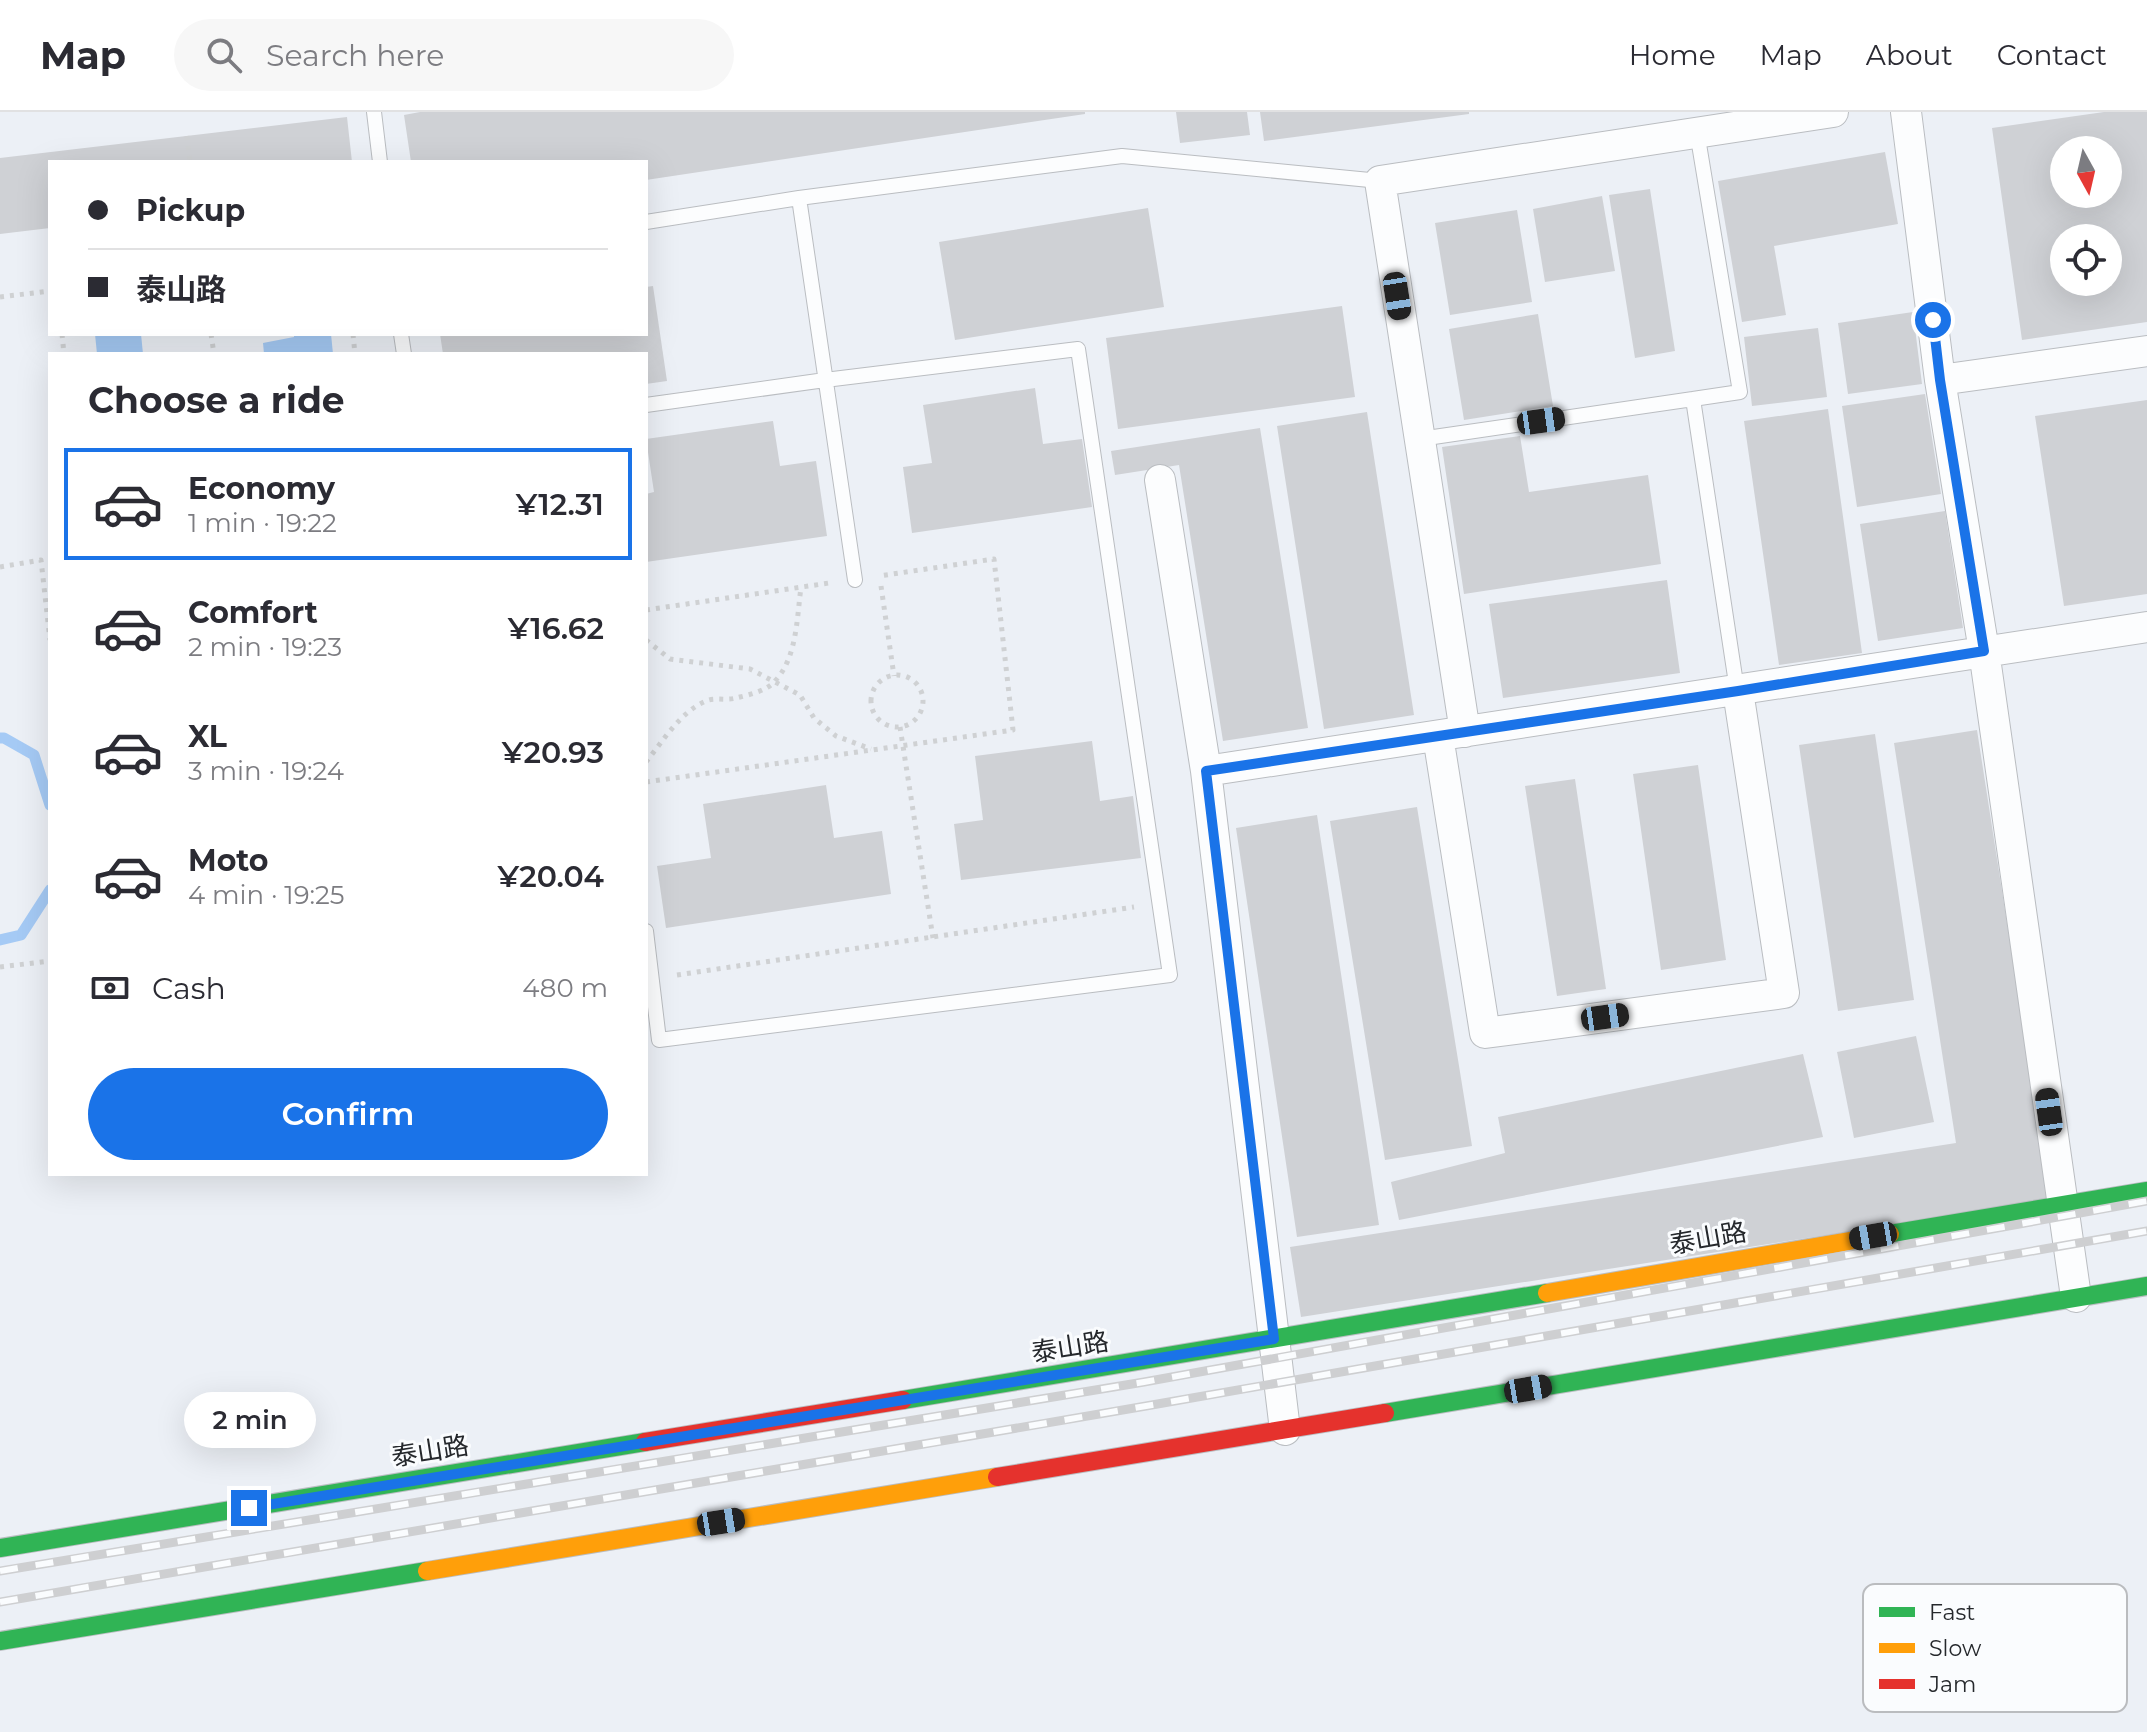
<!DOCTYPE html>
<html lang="en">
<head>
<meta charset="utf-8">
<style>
  body { margin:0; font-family:Montserrat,"Noto Sans SC",sans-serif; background:#f7f7f7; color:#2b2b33; height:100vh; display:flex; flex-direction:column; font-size:30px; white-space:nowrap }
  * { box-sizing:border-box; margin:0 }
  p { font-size:26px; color:#7c7c81 }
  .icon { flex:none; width:44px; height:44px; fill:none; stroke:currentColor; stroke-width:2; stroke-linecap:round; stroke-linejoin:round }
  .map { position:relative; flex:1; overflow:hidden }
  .panel { position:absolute; left:48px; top:240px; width:600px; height:824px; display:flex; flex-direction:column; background:#fff; border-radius:0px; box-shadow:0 8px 32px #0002 }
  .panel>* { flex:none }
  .banner { position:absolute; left:48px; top:48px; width:600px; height:176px; border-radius:0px; box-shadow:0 8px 32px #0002; display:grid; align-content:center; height:176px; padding:0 40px; background:#fff }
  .needle { width:52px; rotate:172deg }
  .buttons { position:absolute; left:2050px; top:24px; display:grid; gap:16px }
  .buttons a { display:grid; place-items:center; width:72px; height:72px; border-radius:50%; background:#fff; box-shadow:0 8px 32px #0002; font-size:40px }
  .end { position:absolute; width:36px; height:36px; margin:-18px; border:10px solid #1a73e8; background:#fff; box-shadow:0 0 0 4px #fff }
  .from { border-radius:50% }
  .bubble { position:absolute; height:56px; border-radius:28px; background:#fff; box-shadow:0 8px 32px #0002; font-size:26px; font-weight:600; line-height:56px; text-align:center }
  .car { position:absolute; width:24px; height:48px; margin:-24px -12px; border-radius:10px; box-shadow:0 0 6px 2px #0007; background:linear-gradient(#222 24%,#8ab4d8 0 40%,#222 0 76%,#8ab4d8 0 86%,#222 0) }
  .banner b { display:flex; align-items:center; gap:28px; height:76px; font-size:30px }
  .banner b+b { border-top:2px solid #e1e1e2 }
  .banner i { width:20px; height:20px; background:#2b2b33 }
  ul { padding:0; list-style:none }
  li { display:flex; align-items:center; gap:24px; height:112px; margin:0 16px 12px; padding:0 24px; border:4px solid transparent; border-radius:0px }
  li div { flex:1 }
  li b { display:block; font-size:30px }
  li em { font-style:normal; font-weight:600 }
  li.selected { border-color:#1a73e8 }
  li>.icon { width:72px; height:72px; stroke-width:1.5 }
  h2 { padding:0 40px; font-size:36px; line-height:96px }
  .pay { display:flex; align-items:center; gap:20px; height:88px; padding:0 40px; font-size:30px }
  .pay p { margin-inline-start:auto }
  .primary-button { display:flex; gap:16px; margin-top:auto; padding:16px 40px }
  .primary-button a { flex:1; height:92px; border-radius:48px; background:#1a73e8; color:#fff; font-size:32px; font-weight:600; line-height:92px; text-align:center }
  header { display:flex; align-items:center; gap:48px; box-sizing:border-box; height:112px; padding:0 40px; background:#fff; border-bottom:2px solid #e1e1e2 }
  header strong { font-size:38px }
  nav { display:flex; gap:44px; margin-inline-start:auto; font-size:28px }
  .search { width:560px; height:72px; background:#f7f7f7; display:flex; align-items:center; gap:20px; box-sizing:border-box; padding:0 28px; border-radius:44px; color:#7c7c81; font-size:30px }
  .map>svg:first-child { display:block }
</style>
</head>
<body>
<header>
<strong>Map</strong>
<div class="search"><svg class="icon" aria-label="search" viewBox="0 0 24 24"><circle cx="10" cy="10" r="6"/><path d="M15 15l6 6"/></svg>Search here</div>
<nav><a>Home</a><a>Map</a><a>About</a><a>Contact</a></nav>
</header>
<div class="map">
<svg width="2147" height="1620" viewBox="0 0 2147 1620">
  <rect width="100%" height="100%" fill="#ecf0f6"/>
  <path fill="#a5caf5" d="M95,222H141L143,242H97Z
    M294,222H331L333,242H264L263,231L294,225Z"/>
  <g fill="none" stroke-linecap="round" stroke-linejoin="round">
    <path stroke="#a5caf5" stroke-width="11" d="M0,626H4L34,643L50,693
      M0,828L21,823L50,778"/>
  </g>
  <path fill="#cfd1d5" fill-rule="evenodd" d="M420,0H1085V2L646,68V50H411L404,3Z
    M1176,0H1247L1250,23L1180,31Z
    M1260,0H1469V2L1264,29Z
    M2104,0H2147V210L2022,228L1992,16ZM2064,38H2108V82H2064ZM2064,126H2108V170H2064Z
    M347,5L352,50H50V116L0,122V46Z
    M1885,40L1898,112L1774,134L1786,203L1742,210L1718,69Z
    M1650,77L1675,239L1635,246L1609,83Z
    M1602,84L1615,159L1545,170L1533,97Z
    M1148,96L1164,195L955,228L939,130Z
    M1517,98L1532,190L1450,203L1435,111Z
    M653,174L667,269L646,272V242H443L440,222H646V175Z
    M1342,194L1355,285L1118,317L1106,226Z
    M1913,200L1922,272L1848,282L1838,211Z
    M1538,202L1553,294L1464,308L1449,217Z
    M1818,216L1827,285L1752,294L1744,225Z
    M1035,276L1043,332L1082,327L1092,395L912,421L903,355L932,351L923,293Z
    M1925,282L1941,382L1857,395L1842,294Z
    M2147,288V482L2064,494L2035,304Z
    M1828,297L1862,541L1779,553L1744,309Z
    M1367,300L1414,603L1324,617L1277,314Z
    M773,309L780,354L816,349L827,424L646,450V382L654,380L646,327Z
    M1260,316L1308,616L1223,629L1179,353L1115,363L1111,339Z
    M1520,324L1529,380L1648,363L1661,452L1464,482L1442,335Z
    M1945,399L1963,516L1878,529L1860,412Z
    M1667,468L1680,561L1503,586L1489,492Z
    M1977,618L2050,1088L1301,1205L1290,1135L1956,1031L1894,631Z
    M1875,622L1914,888L1838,899L1799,633Z
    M1092,629L1100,689L1133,684L1141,746L961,768L954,712L983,708L975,644Z
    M1698,653L1726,848L1661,858L1633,662Z
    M1575,667L1606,877L1557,884L1525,674Z
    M826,673L834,726L882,719L891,782L666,816L657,754L711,746L703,692Z
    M1417,695L1472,1034L1385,1048L1330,709Z
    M1317,703L1379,1113L1297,1125L1236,716Z
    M1916,924L1934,1010L1854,1026L1837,940Z
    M1803,942L1823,1025L1399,1108L1391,1070L1505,1041L1498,1005Z"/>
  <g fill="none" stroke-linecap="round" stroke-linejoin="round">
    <defs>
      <path id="lane" d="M374,0L380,50
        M799,86L855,468
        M646,110L799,86L1122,44L1380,69
        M401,222L404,242
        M1693,287L1740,280L1697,20
        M646,293L825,268L1078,237L1170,863L659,928L646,819
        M1420,327L1693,287L1737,578"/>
      <path id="street" d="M1906,0L1940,268L1984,539L2076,1185
        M1940,268L2147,239
        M1160,368L1206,659L1285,1318
        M1465,620L1380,69L1833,0
        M1438,624L1485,921L1784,881L1738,579
        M1206,659L2147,515"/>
      <path id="fast" d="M1890,1122L2147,1079
        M903,1288L1547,1181
        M1385,1301L2147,1174
        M0,1436L645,1330
        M0,1529L427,1459"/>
      <path id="slow" d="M1547,1181L1890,1122
        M427,1459L997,1365"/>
      <path id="jam" d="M645,1330L903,1288
        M997,1365L1385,1301"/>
    </defs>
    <use href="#lane" stroke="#babdc1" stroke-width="16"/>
    <use href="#street" stroke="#babdc1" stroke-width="32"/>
    <use href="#fast" stroke="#babdc1" stroke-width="20"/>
    <use href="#slow" stroke="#babdc1" stroke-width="20"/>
    <use href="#jam" stroke="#babdc1" stroke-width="20"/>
    <path stroke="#cfd1d3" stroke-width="5" stroke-dasharray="4 6" stroke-linecap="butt" d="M187,24L190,50
      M0,185L50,179
      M62,222L64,242
      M211,222L214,242
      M353,222L355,242
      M0,455L41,448L50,528
      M881,474L894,564
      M646,498L829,471
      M646,528L670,547L750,557L800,583L814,606L836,624L871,637
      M871 589a26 26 0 1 1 52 0a26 26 0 1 1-52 0Z
      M900,615L933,826
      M646,650C663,629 680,600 706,589C714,585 726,589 736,586C748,583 767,579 775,569C797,546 797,505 801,475
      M646,670L1013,618L994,447L879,464
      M0,855L50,849
      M677,863L1134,795"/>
    <use href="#lane" stroke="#fcfdfe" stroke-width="14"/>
    <use href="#street" stroke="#fcfdfe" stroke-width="30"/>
    <use href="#fast" stroke="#30b455" stroke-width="18"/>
    <use href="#slow" stroke="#ff9f0a" stroke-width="18"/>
    <use href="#jam" stroke="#e5322d" stroke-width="18"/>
    <defs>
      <path id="rail" d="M0,1459L1144,1270L2147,1089
        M0,1490L1146,1294L2147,1119"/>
    </defs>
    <use href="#rail" stroke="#cecfd1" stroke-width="9"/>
    <use href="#rail" stroke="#fafcfe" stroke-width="6" stroke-dasharray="18" stroke-linecap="butt"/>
  </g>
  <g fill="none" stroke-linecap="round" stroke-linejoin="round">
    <path stroke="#1a73e8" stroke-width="10" d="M249,1396L1274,1227L1206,659L1738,579L1984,539L1940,268L1933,208"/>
  </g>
  <g text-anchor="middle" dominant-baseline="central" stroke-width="6" stroke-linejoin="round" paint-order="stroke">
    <g font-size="26" fill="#25282c" stroke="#fafcfe">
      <text transform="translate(1708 1126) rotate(-10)">泰山路</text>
      <text transform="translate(1070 1235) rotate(-9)">泰山路</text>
      <text transform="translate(430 1339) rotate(-9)">泰山路</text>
    </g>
  </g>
  <rect x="1863" y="1472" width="264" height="128" rx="12" fill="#fafcfe" stroke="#babcbf" stroke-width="2"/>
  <rect x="1879" y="1495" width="36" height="10" fill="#30b455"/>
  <rect x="1879" y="1531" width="36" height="10" fill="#ff9f0a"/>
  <rect x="1879" y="1567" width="36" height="10" fill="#e5322d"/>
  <g font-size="22" fill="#25282c">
    <text x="1929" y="1508">Fast</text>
    <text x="1929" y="1544">Slow</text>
    <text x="1929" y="1580">Jam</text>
  </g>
</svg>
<div class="buttons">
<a><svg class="needle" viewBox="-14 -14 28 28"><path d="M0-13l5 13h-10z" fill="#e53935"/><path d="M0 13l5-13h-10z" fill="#7c7c81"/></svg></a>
<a><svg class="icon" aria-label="locate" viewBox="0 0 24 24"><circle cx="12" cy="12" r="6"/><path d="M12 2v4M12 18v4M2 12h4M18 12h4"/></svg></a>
</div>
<i class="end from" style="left:1933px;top:208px"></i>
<i class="end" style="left:249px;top:1396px"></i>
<div class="bubble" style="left:184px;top:1280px;width:132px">2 min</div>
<i class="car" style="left:1397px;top:184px;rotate:171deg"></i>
<i class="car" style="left:1541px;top:309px;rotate:82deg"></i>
<i class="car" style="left:1605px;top:905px;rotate:82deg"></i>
<i class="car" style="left:2049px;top:1000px;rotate:352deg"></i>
<i class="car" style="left:1873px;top:1124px;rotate:260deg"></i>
<i class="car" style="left:1528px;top:1277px;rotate:80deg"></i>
<i class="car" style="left:721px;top:1410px;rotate:81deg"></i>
<div class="banner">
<b><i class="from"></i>Pickup</b>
<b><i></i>泰山路</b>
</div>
<section class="panel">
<h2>Choose a ride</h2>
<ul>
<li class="selected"><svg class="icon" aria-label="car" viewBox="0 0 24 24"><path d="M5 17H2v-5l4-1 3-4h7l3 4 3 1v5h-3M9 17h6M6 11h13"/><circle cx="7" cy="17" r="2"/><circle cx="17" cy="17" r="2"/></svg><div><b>Economy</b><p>1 min · 19:22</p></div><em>¥12.31</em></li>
<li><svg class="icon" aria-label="car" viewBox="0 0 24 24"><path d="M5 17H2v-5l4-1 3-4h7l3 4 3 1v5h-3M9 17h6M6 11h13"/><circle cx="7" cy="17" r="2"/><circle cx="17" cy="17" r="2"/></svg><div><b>Comfort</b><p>2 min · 19:23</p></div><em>¥16.62</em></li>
<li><svg class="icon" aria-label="car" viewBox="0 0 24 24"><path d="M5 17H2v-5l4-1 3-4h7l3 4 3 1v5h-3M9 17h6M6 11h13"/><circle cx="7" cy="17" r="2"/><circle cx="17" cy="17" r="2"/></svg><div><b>XL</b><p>3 min · 19:24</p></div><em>¥20.93</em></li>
<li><svg class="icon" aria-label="car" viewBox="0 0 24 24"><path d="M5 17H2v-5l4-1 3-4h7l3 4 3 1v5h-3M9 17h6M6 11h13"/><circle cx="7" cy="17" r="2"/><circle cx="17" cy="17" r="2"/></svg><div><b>Moto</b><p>4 min · 19:25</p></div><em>¥20.04</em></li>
</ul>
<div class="pay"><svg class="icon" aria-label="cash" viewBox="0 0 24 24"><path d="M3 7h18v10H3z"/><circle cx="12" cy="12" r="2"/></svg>Cash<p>480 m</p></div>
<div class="primary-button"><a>Confirm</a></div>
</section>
</div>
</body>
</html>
